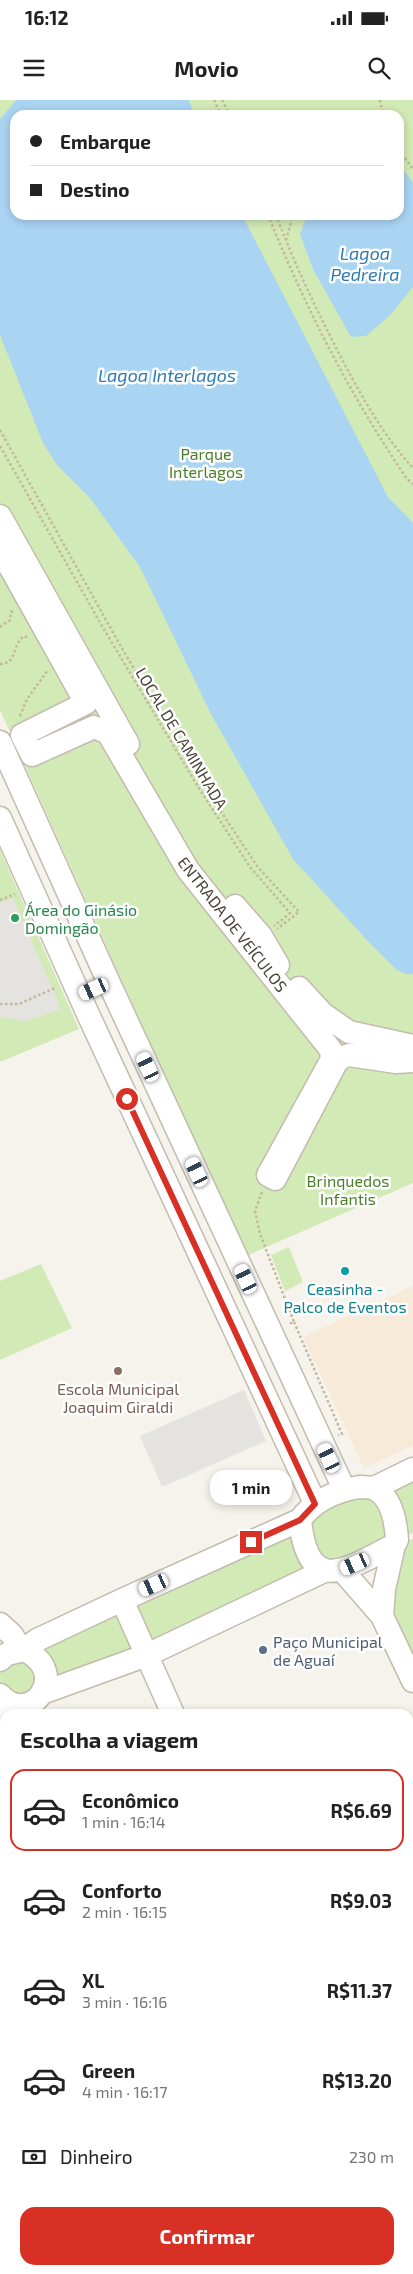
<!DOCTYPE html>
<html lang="pt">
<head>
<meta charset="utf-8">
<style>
  body { margin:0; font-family:"Exo 2",sans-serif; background:#f2f2f2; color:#222; height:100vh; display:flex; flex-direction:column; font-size:19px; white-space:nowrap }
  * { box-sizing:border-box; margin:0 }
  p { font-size:16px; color:#767676 }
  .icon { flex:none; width:28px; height:28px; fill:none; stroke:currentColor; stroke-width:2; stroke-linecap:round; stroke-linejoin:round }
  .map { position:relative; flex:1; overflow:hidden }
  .drawer { position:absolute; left:0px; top:1609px; width:414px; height:566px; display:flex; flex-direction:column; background:#fff; border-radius:15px 15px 0 0; box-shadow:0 2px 8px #0003 }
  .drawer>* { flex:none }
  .hud { position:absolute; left:10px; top:10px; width:394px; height:110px; border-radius:15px; box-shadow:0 2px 8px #0003; display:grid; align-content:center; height:110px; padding:0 20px; background:#fff }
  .end { position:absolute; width:22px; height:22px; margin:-11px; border:6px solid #d93025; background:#fff; box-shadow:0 0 0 2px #fff }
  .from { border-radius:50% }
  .bubble { position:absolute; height:35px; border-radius:15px; background:#fff; box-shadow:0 2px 8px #0003; font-size:16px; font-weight:700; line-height:35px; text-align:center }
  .car { position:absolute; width:15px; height:30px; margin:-15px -8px; border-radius:6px; box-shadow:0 0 4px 1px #0007; background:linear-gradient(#fff 24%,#345 0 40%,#fff 0 76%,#345 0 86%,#fff 0) }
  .hud b { display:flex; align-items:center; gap:18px; height:48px; font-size:19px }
  .hud b+b { border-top:1px solid #e0e0e0 }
  .hud i { width:12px; height:12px; background:#222 }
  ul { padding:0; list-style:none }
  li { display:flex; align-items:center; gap:15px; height:82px; margin:0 10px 8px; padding:0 10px; border:2px solid transparent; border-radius:15px }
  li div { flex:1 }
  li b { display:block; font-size:19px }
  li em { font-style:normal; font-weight:700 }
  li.current { border-color:#d93025 }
  li>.icon { width:45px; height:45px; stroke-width:1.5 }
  h2 { padding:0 20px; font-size:22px; line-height:60px }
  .pay { display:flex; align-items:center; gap:12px; height:55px; padding:0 20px; font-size:19px }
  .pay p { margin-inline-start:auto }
  .cta { display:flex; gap:10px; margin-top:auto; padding:10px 20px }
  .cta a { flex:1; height:58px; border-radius:15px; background:#d93025; color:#fff; font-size:20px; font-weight:700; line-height:58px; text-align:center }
  .status { display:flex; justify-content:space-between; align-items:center; height:35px; padding:0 25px; background:#fff; direction:ltr }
  .status svg { height:14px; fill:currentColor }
  header { display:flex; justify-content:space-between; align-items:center; height:65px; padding:0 20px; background:#fff; font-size:22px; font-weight:700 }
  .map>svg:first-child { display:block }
</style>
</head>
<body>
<div class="status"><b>16:12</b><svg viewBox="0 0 49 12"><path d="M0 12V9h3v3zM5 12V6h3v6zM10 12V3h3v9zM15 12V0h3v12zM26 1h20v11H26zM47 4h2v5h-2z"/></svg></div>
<header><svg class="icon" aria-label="menu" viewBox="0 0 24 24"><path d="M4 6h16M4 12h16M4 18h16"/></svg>Movio<svg class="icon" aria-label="search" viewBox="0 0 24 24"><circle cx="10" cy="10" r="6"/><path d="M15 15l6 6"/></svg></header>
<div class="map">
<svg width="413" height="2174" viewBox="0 0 413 2174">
  <rect width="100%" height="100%" fill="#f6f3ec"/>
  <path fill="#f7ead8" d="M413,1186V1346L364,1368L303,1237Z"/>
  <path fill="#d2eab5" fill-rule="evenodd" d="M0,0H413V1083L246,1156L0,610ZM15,15H399V115H15Z
    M0,750L79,929L0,962Z
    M289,1147L303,1182L285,1191L271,1155Z
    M41,1164L72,1228L0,1260V1181Z
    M413,1373V1433L406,1436L386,1395Z
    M372,1389L395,1430L368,1456L315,1463L308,1412Z
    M298,1422L319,1470L59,1582L55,1566L33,1547Z
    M413,1439V1575L386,1515L398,1444Z
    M31,1555L38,1596L0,1592V1563Z"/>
  <path fill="#e5e3e0" d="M13,798L61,909L26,921L0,917V803Z
    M244,1290L266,1341L162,1387L140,1336Z"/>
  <path fill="#a9d4f2" d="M16,0H189L194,15H15V115H242L388,397L413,423V874H405L397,870L365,838L293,759L211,614L140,467L90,398L57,365L43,343L0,235V19Z
    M399,63L413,83V187L390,215L366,236L351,237L313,169L300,134L307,115H399Z"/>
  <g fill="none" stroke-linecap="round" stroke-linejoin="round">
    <defs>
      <path id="minor" d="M0,416L128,644
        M0,449L86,603L22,635L32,655L94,627L108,633L188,770L331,950L332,959L268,1075L275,1079L336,963L342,957L349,955L396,962L413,961
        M0,642L109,883L344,1389
        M0,718L87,912L315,1403
        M235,806L261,836L278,865
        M299,888L323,914L349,932L413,946
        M359,1387C364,1387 371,1387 375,1389C392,1398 396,1423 397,1440L394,1445C346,1470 308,1497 300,1420C314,1400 336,1391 359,1387Z
        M374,1388L413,1369
        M342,1470L382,1516L413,1581
        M122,1500L173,1614
        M382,1516L384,1489L394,1445
        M0,1524L12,1535L21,1550
        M24,1550L37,1540L122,1500L300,1420
        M0,1560L7,1554L24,1550C72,1572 31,1628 0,1595
        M42,1593L147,1555L324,1471
        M0,1626L5,1620
        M409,1690L413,1688
        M0,1935L5,1933
        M409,1950L413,1949
        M0,2129L5,2126
        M409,2140L413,2149
        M285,2170L287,2174
        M346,2174L355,2170"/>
    </defs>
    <use href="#minor" stroke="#c2bbae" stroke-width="25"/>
    <path stroke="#c4b79f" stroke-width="2.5" stroke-dasharray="2.5 2.5" stroke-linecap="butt" d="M214,0L221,15
      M222,0L230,15
      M380,0L383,15
      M399,50L413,69
      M268,115C306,209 350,295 407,379L413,384
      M276,115C296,168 320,217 346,267C365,302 386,339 413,368
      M286,140L293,115
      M0,330L120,545L195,672L257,766L299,812L277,829
      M0,346L102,526L200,690L250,767L290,813L274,826
      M0,527L10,520L11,512L14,511
      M0,564C18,563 11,546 24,536L29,538
      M20,616L27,599L48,570
      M0,800L15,794
      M0,904H19L55,888
      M262,1092L255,1111L260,1134L294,1222L288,1224
      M294,1222L342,1334L338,1335
      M400,2170L402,2174
      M383,2174L392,2170
      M395,2174L398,2170"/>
    <use href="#minor" stroke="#fff" stroke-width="22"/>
  </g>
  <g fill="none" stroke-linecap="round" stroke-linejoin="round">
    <path stroke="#d93025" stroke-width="6" d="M127,999L315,1404L300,1420L251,1442"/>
  </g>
  <circle fill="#2e9e5b" stroke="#fff" stroke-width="2" cx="15" cy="818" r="5"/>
  <circle fill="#0f9aa8" stroke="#fff" stroke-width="2" cx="345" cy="1171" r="5"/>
  <circle fill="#8d6e63" stroke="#fff" stroke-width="2" cx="118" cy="1271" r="5"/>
  <circle fill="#5c6f8a" stroke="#fff" stroke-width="2" cx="263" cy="1550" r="5"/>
  <g text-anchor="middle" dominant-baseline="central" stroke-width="5" stroke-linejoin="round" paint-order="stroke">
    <g font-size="16" fill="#4a7f2a" stroke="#fff">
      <text x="206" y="353">Parque<tspan x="206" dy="18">Interlagos</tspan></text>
      <text x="348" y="1080">Brinquedos<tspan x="348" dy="18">Infantis</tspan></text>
    </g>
    <g font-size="16" fill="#4b4439" stroke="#fff">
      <text transform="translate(182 638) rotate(59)">LOCAL DE CAMINHADA</text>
      <text transform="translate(233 824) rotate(52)">ENTRADA DE VEÍCULOS</text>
    </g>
    <g font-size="16" fill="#27864d" stroke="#fff" text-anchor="start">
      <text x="25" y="809">Área do Ginásio<tspan x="25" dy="18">Domingão</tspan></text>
    </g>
    <g font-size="16" fill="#0d838f" stroke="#fff">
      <text x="345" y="1188">Ceasinha -<tspan x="345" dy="18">Palco de Eventos</tspan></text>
    </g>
    <g font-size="16" fill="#785e54" stroke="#fff">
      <text x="118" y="1288">Escola Municipal<tspan x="118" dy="18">Joaquim Giraldi</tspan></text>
    </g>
    <g font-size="16" fill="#4e5e75" stroke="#fff" text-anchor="start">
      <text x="273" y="1541">Paço Municipal<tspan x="273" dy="18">de Aguaí</tspan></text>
    </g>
    <g font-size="18" font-style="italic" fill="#2e7ab2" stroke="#fff">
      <text x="365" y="153">Lagoa<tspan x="365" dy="21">Pedreira</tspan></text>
      <text x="167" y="275">Lagoa Interlagos</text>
    </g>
  </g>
</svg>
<i class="end from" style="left:127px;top:999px"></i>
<i class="end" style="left:251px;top:1442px"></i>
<div class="bubble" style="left:210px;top:1370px;width:82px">1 min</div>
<i class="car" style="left:94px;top:889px;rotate:246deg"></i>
<i class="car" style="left:148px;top:967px;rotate:335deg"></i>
<i class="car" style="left:197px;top:1072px;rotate:335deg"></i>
<i class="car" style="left:246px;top:1179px;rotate:335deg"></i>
<i class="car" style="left:329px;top:1358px;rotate:335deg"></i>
<i class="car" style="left:355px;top:1464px;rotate:246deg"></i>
<i class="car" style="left:154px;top:1485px;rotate:246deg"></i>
<div class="hud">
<b><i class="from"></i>Embarque</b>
<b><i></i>Destino</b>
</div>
<section class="drawer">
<h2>Escolha a viagem</h2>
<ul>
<li class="current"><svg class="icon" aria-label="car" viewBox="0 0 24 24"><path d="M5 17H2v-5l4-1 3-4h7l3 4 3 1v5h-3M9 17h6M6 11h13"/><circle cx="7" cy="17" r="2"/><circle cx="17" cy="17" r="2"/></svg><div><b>Econômico</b><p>1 min · 16:14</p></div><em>R$6.69</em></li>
<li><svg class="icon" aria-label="car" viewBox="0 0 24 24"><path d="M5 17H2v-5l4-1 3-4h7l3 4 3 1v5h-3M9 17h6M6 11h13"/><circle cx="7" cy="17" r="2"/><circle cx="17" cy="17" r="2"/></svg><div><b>Conforto</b><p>2 min · 16:15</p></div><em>R$9.03</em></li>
<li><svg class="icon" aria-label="car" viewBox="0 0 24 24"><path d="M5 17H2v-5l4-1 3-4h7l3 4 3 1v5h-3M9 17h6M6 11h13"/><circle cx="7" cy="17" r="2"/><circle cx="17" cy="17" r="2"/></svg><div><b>XL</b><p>3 min · 16:16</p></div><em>R$11.37</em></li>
<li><svg class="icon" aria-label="car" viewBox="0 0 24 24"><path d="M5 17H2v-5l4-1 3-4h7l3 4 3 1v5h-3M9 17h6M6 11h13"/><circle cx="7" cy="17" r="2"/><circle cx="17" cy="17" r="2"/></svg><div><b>Green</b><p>4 min · 16:17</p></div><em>R$13.20</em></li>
</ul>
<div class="pay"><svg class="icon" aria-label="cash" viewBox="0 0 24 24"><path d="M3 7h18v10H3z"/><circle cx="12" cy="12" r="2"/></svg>Dinheiro<p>230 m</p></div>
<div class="cta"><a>Confirmar</a></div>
</section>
</div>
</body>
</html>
